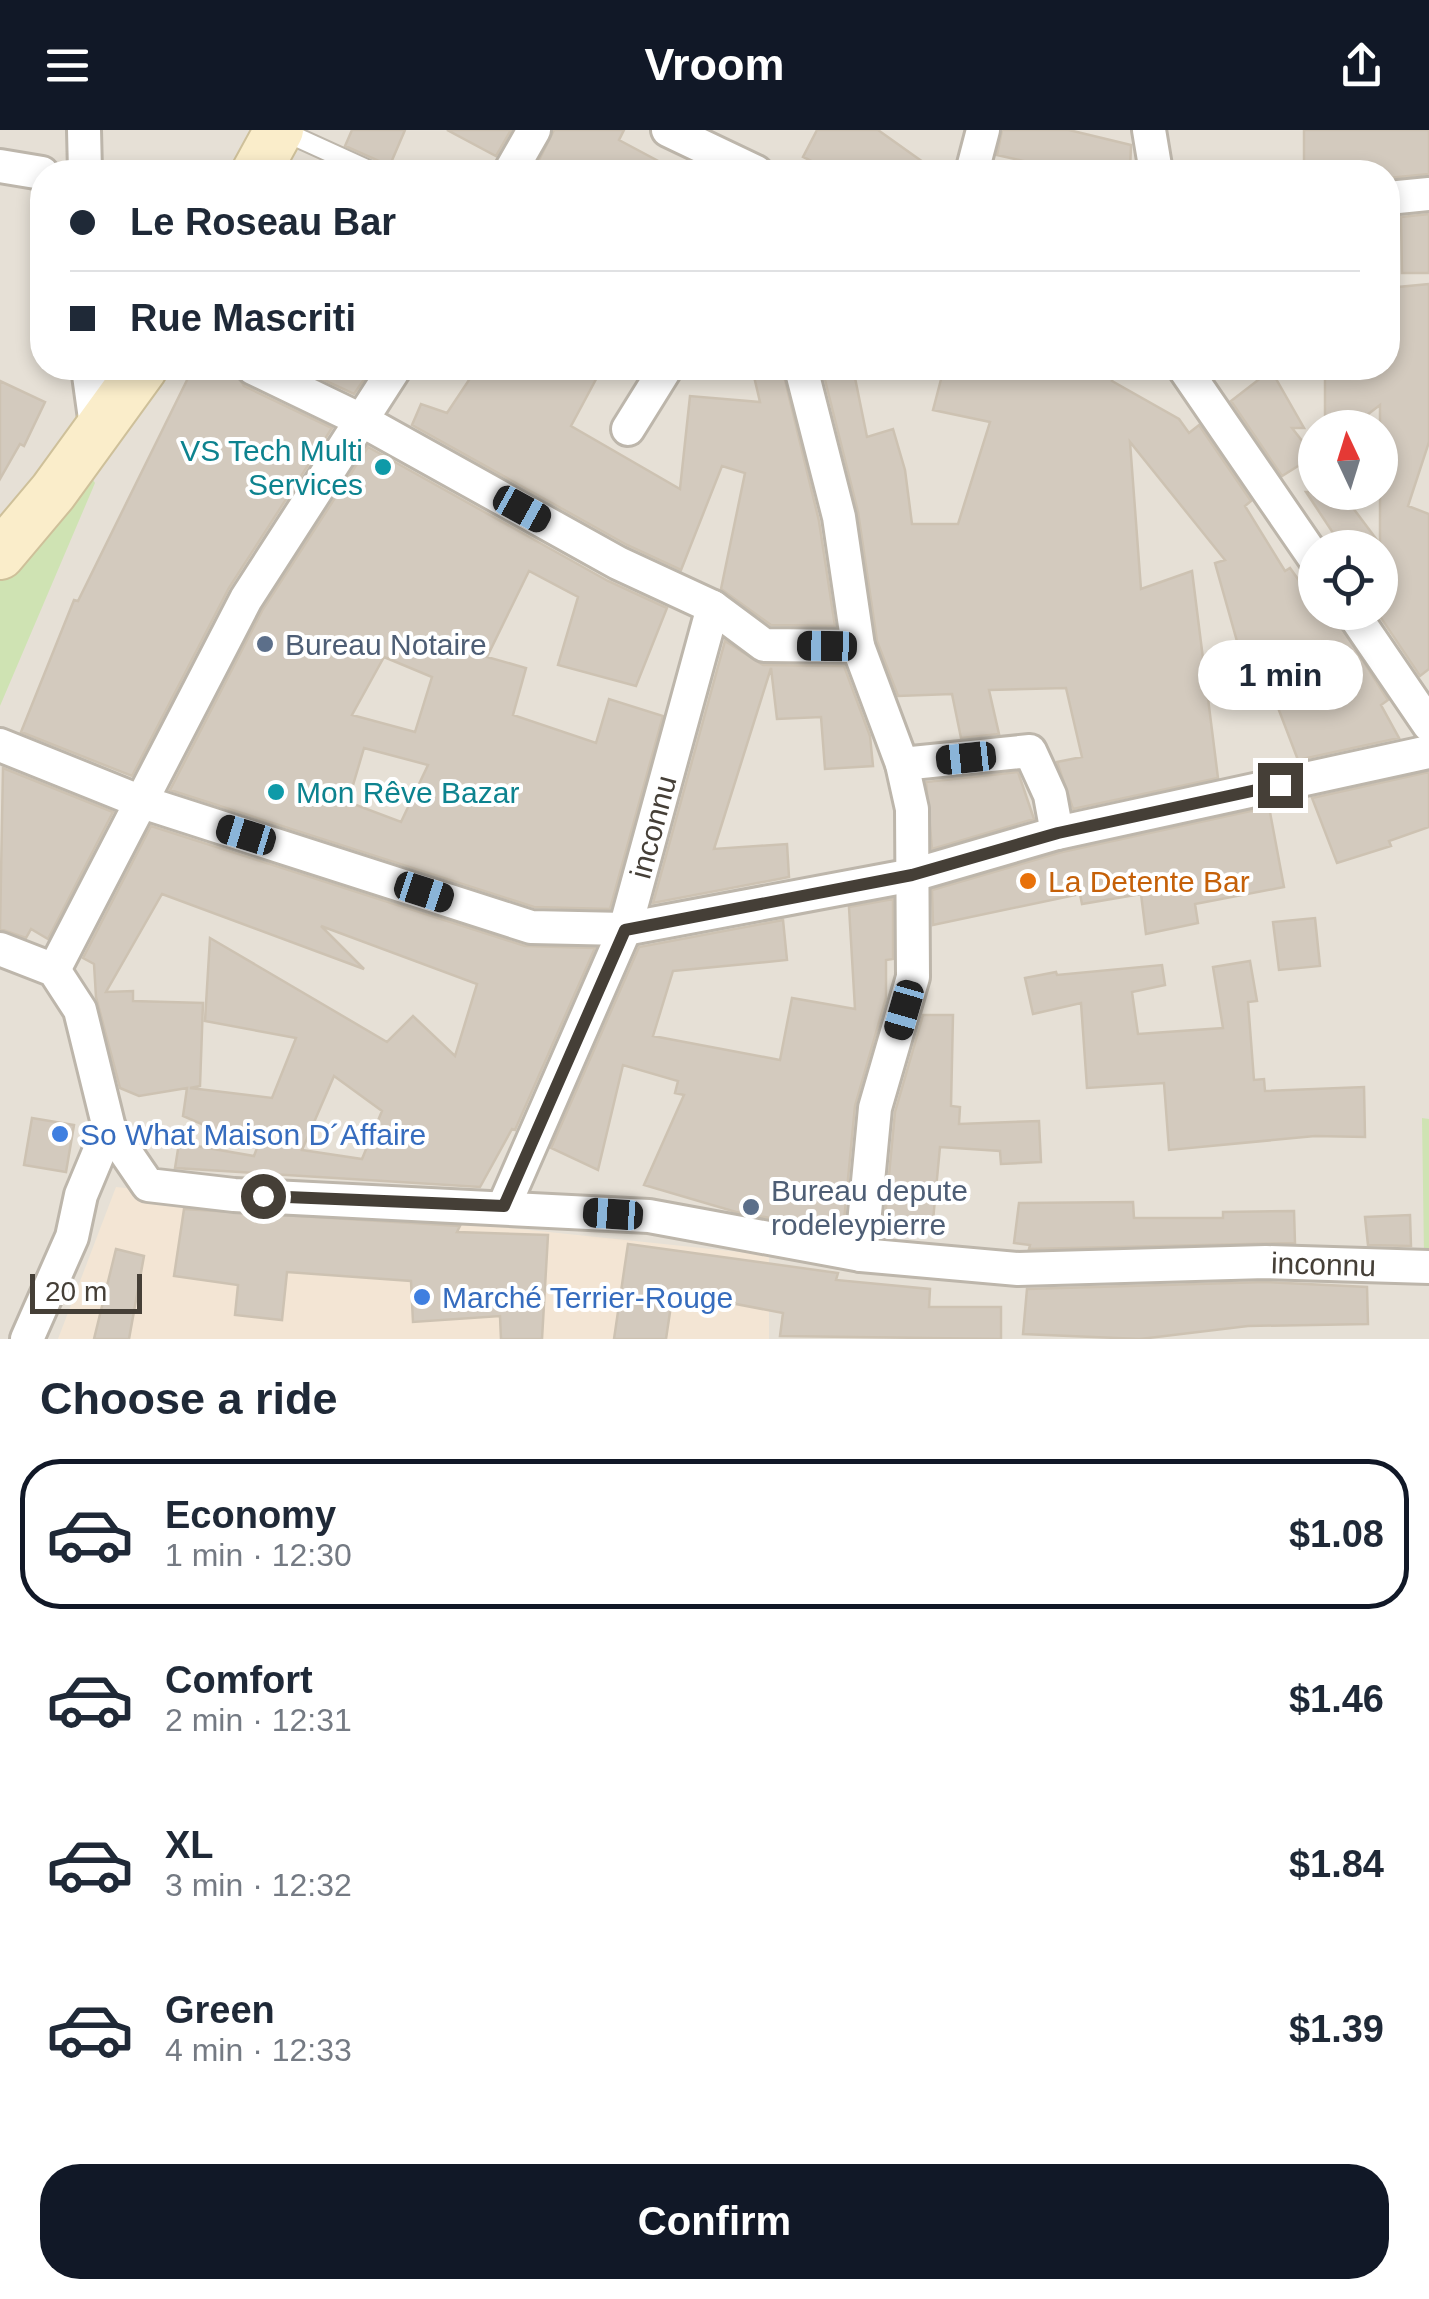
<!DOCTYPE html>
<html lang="en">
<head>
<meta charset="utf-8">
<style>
  body { margin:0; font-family:Helvetica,sans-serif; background:#f2f2f3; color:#1f2937; height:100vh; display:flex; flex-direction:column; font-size:38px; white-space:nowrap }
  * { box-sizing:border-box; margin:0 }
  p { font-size:32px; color:#747a83 }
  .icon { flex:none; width:55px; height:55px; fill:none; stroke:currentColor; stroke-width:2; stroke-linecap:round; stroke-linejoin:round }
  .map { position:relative; height:1209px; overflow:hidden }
  .details { display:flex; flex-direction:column; background:#fff; flex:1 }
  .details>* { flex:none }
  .hud { position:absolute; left:30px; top:30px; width:1370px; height:220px; border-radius:40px; box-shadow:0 5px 15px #0003; display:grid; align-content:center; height:220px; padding:0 40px; background:#fff }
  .needle { width:65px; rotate:356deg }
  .tools { position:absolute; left:1298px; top:280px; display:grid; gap:20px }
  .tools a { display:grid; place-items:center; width:100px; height:100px; border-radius:50%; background:#fff; box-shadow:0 5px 15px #0003; font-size:50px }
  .scale { position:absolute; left:30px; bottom:25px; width:112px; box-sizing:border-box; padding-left:10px; border:5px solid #453f37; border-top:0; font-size:28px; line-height:35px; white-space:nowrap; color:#453f37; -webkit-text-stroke:8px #fff; paint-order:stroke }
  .end { position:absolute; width:45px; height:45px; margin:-22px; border:12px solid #453f37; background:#fff; box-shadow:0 0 0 5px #fff }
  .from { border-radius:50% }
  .bubble { position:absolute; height:70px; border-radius:35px; background:#fff; box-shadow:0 5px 15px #0003; font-size:32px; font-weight:700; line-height:70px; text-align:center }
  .car { position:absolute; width:30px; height:60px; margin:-30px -15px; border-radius:12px; box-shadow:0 0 8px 2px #0007; background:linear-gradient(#222 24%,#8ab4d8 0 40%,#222 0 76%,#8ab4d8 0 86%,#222 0) }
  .hud b { display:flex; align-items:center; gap:35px; height:95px; font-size:38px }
  .hud b+b { border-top:2px solid #e0e1e3 }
  .hud i { width:25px; height:25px; background:#1f2937 }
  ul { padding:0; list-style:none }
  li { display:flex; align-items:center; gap:30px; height:150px; margin:0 20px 15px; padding:0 20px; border:5px solid transparent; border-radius:40px }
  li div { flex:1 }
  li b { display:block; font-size:38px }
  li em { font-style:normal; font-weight:700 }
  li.selected { border-color:#111827 }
  li>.icon { width:90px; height:90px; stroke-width:1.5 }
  h2 { padding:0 40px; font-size:45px; line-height:120px }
  .cta { display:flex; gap:20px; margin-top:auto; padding:20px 40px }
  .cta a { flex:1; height:115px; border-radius:40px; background:#111827; color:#fff; font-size:40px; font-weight:700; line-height:115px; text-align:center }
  header { display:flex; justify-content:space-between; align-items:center; height:130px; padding:0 40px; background:#111827; color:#fff; font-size:45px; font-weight:700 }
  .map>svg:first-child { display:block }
</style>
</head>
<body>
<header><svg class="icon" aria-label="menu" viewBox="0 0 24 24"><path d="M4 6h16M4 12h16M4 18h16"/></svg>Vroom<svg class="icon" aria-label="share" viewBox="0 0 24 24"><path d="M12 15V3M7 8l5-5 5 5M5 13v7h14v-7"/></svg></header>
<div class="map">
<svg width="1429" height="1209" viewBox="0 0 1429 1209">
  <rect width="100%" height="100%" fill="#f2efe7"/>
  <path fill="#e6e0d6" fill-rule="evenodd" d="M0,0H1429V1209H0ZM42,42H1388V238H42ZM1315,298H1380V362H1315ZM1315,418H1380V482H1315Z"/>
  <path fill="#f3e5d4" d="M116,1057L769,1125V1209H58Z"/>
  <path fill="#cfe3b3" d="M84,336L95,353L0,576V439Z
    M1422,988L1429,989V1125H1424Z"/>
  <path fill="#d3cabe" stroke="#cdc2b2" stroke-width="2.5" fill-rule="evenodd" d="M352,0H405L387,42L379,31L345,16Z
    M447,0H511L496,26Z
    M554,0H624L619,10L679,42H533Z
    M817,0H878L937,42H834L803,27Z
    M1002,0H1069L1131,15L1130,42H1071L997,25Z
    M1304,0H1429V44L1388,48V42H1304Z
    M1429,84V143H1402L1401,87Z
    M1429,154V312L1408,376L1429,384V539L1420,546L1377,482L1380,418H1343L1306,362H1341L1380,414V275L1350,298H1325V238H1388V158Z
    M193,238H233L244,256L332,298L229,458L132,646L21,602L74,470L78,471Z
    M298,238H372L354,264Z
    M477,238H602L571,296L680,359L690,266L760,272L752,238H782L819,391L835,496L771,495L721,459L745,343L722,336L681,440L627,415L412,295L421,274L447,283Z
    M822,238H853L867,307L893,299L905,340L912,394H958L990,292L933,280L944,238H1119L1112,251L1179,289L1189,303L1199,295L1251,371L1245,376L1285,441L1290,438L1315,473V482H1332L1388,570L1381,575L1399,608L1298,630L1267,549L1249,554L1215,433L1225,430L1130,312L1141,459L1192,441L1218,648L1073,679L1057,632L1082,627L1066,558L989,560L999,604L961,608L952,564L898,566L877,511L858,382Z
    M1271,240L1304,298H1292L1314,326L1282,346L1231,271Z
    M0,251L45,272L24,316L20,314L0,349Z
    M368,317L608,451L667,478L636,556L558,535L578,467L529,441L487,527L526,538L513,585L596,613L609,569L663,586L610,779L534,777L170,660L263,479ZM384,527L432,547L415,602L352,585ZM364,618L428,635L401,692L348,672Z
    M725,511L763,535L844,536L870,606L873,636L825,639L821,587L777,589L771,538L714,719L787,714L789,747L653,773Z
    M3,638L113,682L48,809L31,799L26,808L0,799Z
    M1018,642L1034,689L932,719L926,652Z
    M1429,642V697L1389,711L1391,716L1337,733L1312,668Z
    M1269,677L1284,757L1195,774L1198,793L1146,804L1141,764L1082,774L1080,764L933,795L932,760L1062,722Z
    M151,696L525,816L595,818L515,1000L512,999L480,1057L175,1038L179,1013L254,1026L257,1018L183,986L187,958L139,966L120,958L96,867L94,834L83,828ZM162,764L364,839L321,796L477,854L455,926L413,886L387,912L210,808L205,891L296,908L272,968L190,958L200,956L203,873L133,871V861L106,862ZM334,946L382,981L362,1029L302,1020Z
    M893,769V829L886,830V868L855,976L843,1101L736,1082L644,1055L684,965L675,963L678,951L623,935L598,1040L551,1018L639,817L783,790L787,830L673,841L653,906L780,930L792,868L855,879L849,777Z
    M1315,788L1320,836L1279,840L1273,792Z
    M1250,831L1257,871L1248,872L1254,950L1264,949L1265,961L1364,957L1365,1007L1315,1006L1169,1020L1164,953L1087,958L1081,873L1033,884L1025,848L1056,842L1057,845L1162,835L1165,855L1132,862L1138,904L1223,898L1213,837Z
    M923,885H953L951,976L960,977L959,994L1039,991L1041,1032L1001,1034L1000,1021L940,1017L932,1101L884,1097L895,982Z
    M32,988L74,995L66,1042L24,1035Z
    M1133,1072L1134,1088H1223V1082L1294,1081L1295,1113L1029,1119L1030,1115L1014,1113L1019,1073Z
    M184,1079L460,1096L457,1102L548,1105L542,1209H501L500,1186L413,1192L411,1151L287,1142L282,1190L235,1185L238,1155L174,1146Z
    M1410,1085L1411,1116L1368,1115L1365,1087Z
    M628,1114L838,1143L836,1150L930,1159L929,1177H1001V1209L780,1206L783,1183L673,1162L666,1209H614Z
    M116,1119L144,1126L129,1209H94Z
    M1266,1152L1367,1157L1368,1194L1248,1196L1140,1209L1023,1204L1027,1159Z"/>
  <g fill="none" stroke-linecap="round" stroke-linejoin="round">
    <defs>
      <path id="lane" d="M283,1L373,42"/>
      <g id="street">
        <path d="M84,0L85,42"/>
        <path d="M668,0L756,42"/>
        <path d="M1149,0L1156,42"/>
        <path d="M0,36L42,43"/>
        <path d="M510,42L534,0"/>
        <path d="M972,42L983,0"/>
        <path d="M1388,68L1429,64"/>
        <path d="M88,238L97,303"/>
        <path d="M253,238L363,291L618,433L713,477L625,799L504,1076"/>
        <path d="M801,238L839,387L858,516L902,634L912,679L913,847L875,978L861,1125"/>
        <path d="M1184,238L1315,429"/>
        <path d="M628,299L666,238"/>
        <path d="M713,477L764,515L858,516"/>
        <path d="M1352,482L1429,595"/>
        <path d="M0,615L139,671L531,797L625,799L913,745L1057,703L1429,622"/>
        <path d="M902,634L1030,621L1050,665L1057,703"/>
        <path d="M0,819L54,840L80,880L109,998L81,1065L72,1107L27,1209"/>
        <path d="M54,840L246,469L395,238"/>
        <path id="s1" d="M109,998L148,1055L234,1065L649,1086L861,1125L1018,1139L1266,1132L1429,1137"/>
      </g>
      <path id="secondary" d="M256,42L279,0
        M0,425L53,362L143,238"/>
    </defs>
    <use href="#lane" stroke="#bdb6ab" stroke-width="22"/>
    <use href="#street" stroke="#bdb6ab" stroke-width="38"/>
    <use href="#secondary" stroke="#cec09a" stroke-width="52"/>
    <use href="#lane" stroke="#fff" stroke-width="18"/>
    <use href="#street" stroke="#fff" stroke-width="32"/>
    <use href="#secondary" stroke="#faedca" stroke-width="48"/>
  </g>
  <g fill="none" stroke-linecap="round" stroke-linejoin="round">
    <path stroke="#453f37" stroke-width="12" d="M263,1066L504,1076L625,800L912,745L1058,703L1280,655"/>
  </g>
  <g fill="#0f9aa8" stroke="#fff" stroke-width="4">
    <circle cx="383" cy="337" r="10"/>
    <circle cx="276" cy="662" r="10"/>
  </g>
  <g fill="#5c6f8a" stroke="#fff" stroke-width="4">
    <circle cx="265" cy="514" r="10"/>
    <circle cx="751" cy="1077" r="10"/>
  </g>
  <circle fill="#e8710a" stroke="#fff" stroke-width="4" cx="1028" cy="751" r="10"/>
  <g fill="#3f7fe0" stroke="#fff" stroke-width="4">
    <circle cx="60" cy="1004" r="10"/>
    <circle cx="422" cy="1167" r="10"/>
  </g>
  <g text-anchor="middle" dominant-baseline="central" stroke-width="8" stroke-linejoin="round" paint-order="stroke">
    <g font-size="30" fill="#0d838f" stroke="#fff" text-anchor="end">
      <text x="363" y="320">VS Tech Multi<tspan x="363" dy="34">Services</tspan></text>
      <text x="296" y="662" text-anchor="start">Mon Rêve Bazar</text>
    </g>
    <g font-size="30" fill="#4e5e75" stroke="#fff" text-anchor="start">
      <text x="285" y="514">Bureau Notaire</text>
      <text x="771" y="1060">Bureau depute<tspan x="771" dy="34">rodeleypierre</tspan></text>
    </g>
    <g font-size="30" fill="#453f37" stroke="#fff">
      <text transform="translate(653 697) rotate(-75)">inconnu</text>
      <text stroke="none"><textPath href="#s1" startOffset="1250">inconnu</textPath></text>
    </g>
    <g font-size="30" fill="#c56008" stroke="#fff" text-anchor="start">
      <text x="1048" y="751">La Detente Bar</text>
    </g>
    <g font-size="30" fill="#366cbe" stroke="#fff" text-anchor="start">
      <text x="80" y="1004">So What Maison D´Affaire</text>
      <text x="442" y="1167">Marché Terrier-Rouge</text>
    </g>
  </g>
</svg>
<div class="tools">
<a><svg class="needle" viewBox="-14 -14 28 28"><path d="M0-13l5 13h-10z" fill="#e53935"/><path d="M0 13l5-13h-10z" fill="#747a83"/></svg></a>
<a><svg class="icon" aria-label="locate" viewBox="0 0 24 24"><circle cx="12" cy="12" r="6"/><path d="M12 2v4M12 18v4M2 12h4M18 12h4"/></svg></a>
</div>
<div class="scale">20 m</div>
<i class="end from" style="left:263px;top:1066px"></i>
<i class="end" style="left:1280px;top:655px"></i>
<div class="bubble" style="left:1198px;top:510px;width:165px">1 min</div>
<i class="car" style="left:522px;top:379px;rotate:119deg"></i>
<i class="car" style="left:827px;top:516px;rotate:271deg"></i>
<i class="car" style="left:966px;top:628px;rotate:264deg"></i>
<i class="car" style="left:246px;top:705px;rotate:287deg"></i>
<i class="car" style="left:424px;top:762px;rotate:108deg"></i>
<i class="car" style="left:904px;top:880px;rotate:196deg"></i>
<i class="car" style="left:613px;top:1084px;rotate:274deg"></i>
<div class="hud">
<b><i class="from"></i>Le Roseau Bar</b>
<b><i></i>Rue Mascriti</b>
</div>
</div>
<section class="details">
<h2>Choose a ride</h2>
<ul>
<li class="selected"><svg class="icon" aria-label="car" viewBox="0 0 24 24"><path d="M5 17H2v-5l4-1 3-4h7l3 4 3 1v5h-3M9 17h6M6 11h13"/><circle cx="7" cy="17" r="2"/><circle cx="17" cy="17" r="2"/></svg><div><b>Economy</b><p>1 min · 12:30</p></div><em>$1.08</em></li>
<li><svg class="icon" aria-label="car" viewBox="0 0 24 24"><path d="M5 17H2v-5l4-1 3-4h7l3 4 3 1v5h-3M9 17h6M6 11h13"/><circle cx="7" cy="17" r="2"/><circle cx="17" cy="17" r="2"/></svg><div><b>Comfort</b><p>2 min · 12:31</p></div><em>$1.46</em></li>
<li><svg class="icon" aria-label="car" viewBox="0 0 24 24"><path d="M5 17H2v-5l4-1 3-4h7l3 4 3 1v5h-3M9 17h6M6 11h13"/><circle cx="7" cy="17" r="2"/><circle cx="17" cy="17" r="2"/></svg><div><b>XL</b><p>3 min · 12:32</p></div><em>$1.84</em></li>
<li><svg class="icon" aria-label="car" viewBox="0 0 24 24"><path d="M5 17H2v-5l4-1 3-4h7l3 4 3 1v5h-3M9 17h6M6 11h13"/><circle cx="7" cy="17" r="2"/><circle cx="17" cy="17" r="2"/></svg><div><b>Green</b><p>4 min · 12:33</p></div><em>$1.39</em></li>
</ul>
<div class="cta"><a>Confirm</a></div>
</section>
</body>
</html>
